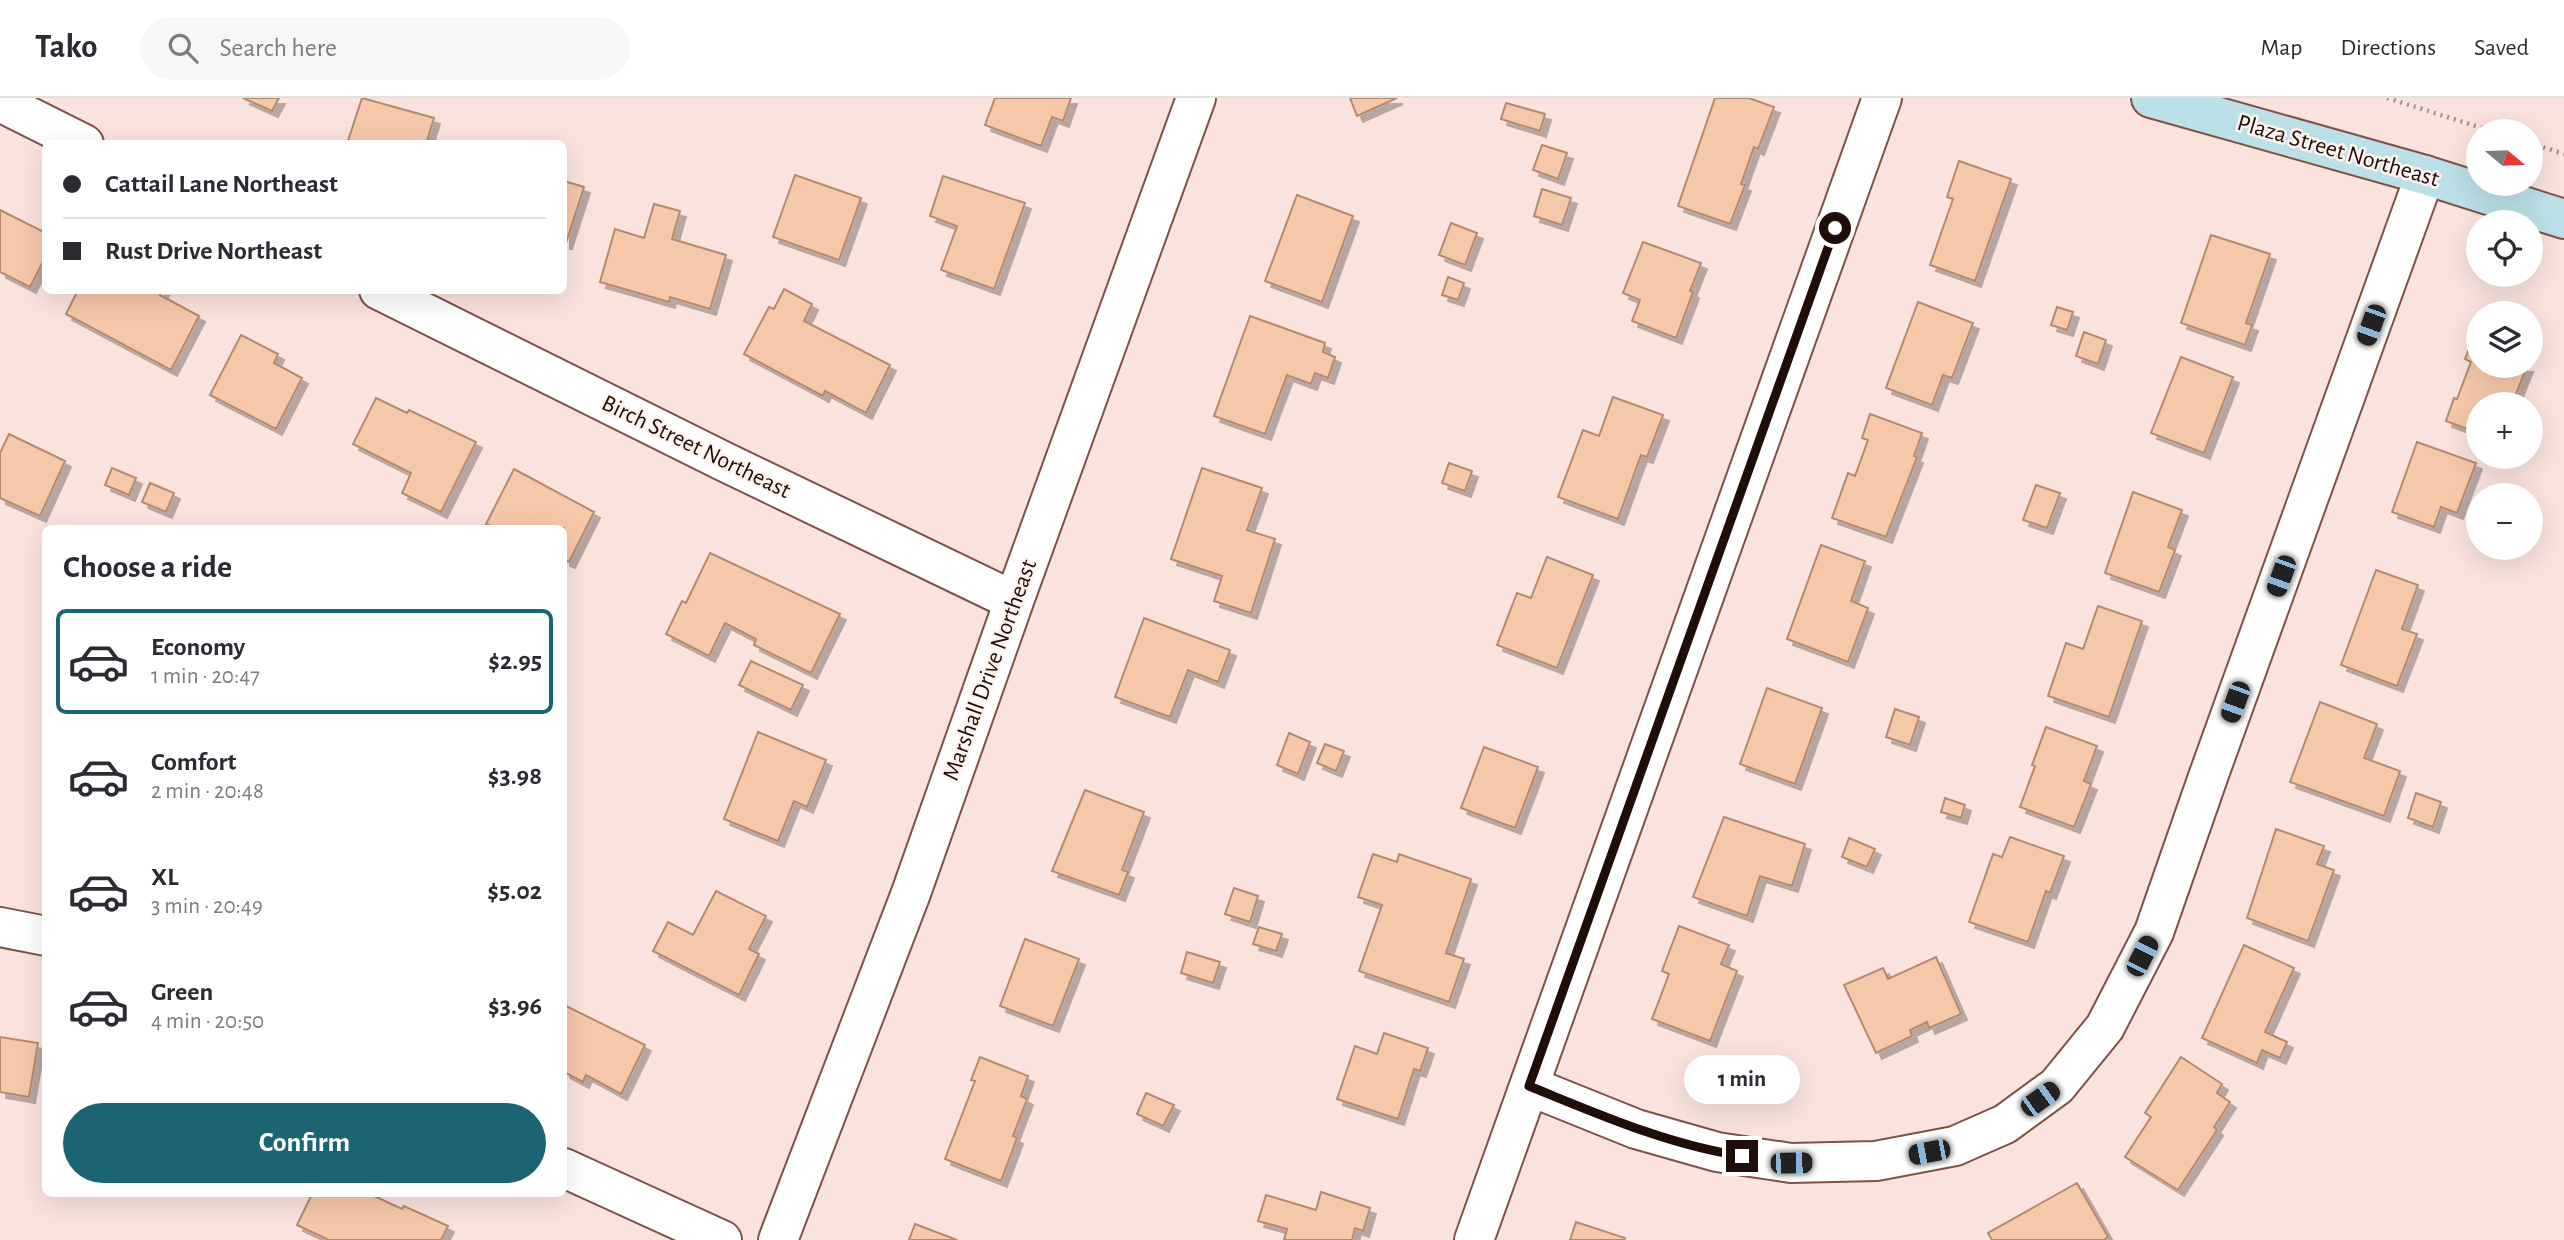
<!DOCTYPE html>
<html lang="en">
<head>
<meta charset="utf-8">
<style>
  body { margin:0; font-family:"Alegreya Sans",sans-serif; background:#f7f7f7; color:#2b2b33; height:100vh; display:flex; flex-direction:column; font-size:26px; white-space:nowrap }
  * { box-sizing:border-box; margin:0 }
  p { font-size:23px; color:#7c7c81 }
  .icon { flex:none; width:38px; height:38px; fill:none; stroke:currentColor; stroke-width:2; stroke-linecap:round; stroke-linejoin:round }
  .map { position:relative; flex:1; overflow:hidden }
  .details { position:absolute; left:42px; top:427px; width:525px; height:672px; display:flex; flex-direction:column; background:#fff; border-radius:10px; box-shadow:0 7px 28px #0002 }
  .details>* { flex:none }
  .guide { position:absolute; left:42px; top:42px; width:525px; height:154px; border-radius:10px; box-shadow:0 7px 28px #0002; display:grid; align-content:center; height:154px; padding:0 21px; background:#fff }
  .needle { width:46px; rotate:109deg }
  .controls { position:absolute; left:2466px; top:21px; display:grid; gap:14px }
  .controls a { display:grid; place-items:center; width:77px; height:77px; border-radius:50%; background:#fff; box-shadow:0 7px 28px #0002; font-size:35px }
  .end { position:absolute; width:32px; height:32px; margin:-16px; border:9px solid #200d09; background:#fff; box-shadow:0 0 0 4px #fff }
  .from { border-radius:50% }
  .bubble { position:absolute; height:49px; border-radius:24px; background:#fff; box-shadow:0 7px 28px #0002; font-size:23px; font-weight:700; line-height:49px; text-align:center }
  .car { position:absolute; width:21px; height:42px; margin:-21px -10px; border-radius:9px; box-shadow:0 0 5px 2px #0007; background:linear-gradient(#222 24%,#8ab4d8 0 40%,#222 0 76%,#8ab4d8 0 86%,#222 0) }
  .guide b { display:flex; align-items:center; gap:24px; height:66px; font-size:26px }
  .guide b+b { border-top:2px solid #e1e1e2 }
  .guide i { width:18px; height:18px; background:#2b2b33 }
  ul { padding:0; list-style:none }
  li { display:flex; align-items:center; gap:21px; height:105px; margin:0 14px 10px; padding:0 7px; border:4px solid transparent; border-radius:10px }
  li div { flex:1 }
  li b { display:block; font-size:26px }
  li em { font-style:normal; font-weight:700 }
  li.active { border-color:#1b6472 }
  li>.icon { width:63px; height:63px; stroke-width:1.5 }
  h2 { padding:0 21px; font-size:32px; line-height:84px }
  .button { display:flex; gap:14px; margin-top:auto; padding:14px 21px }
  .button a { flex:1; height:80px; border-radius:42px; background:#1b6472; color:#fff; font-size:28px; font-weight:700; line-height:80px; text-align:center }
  header { display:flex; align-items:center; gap:42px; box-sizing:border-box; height:98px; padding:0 35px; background:#fff; border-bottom:2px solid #e1e1e2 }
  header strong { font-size:33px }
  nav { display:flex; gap:38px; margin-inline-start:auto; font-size:24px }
  .search { width:490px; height:63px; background:#f7f7f7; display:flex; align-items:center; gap:18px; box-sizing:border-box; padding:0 24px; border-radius:38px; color:#7c7c81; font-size:26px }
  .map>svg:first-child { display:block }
</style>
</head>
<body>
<header>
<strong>Tako</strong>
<div class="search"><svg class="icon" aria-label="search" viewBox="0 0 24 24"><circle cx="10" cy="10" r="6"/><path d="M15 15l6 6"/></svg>Search here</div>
<nav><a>Map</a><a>Directions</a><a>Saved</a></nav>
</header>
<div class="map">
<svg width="2564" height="1142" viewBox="0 0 2564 1142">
  <defs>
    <filter id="shadow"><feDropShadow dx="6" dy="6" stdDeviation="0" flood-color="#0004"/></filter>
  </defs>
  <rect width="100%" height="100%" fill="#fae3dd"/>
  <path fill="#f6c8aa" stroke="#b68a6e" stroke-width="2" filter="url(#shadow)" d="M243,0H279L272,13Z
    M362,0L434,20L426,46H347Z
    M995,0H1071L1063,23L1052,19L1041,48L985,27Z
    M1350,0H1397L1357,18Z
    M1715,0H1749L1774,9L1758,51L1754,49L1741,86L1745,87L1730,126L1678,108Z
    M1506,5L1545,16L1540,33L1501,21Z
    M1542,47L1567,55L1558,81L1533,72Z
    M1959,63L2011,81L1975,183L1930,167L1953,101L1947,99Z
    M795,77L861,100L839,162L773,139Z
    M943,78L1025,105L994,191L941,172L957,128L930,118Z
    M564,83L584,89L566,145H564Z
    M1542,91L1571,100L1562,127L1534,118Z
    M1297,97L1353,118L1322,204L1265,183Z
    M654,106L680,113L672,141L726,157L710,211L670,199L669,204L600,184L615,131L644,140Z
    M0,112L46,135V158L30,189L0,174Z
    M1451,125L1477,135L1465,167L1439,157Z
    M2211,137L2270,156L2246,225L2252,227L2245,247L2181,225Z
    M1643,144L1701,165L1690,193L1693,194L1676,240L1632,223L1640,202L1623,195Z
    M1448,179L1464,185L1458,202L1442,197Z
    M784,191L812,206L804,223L890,267L866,315L825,293L823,298L744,256L769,209L774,211Z
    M78,192H163L160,197L199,218L171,272L66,216Z
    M1918,204L1973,225L1952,280L1943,277L1932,307L1886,290Z
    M2057,209L2073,214L2067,232L2051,227Z
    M1250,218L1325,245L1323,254L1335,259L1328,280L1315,275L1311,286L1287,277L1265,336L1214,318Z
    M2478,227V268H2527L2512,306H2478V335L2446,323L2454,300L2457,301L2471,264L2465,261Z
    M2084,234L2106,242L2098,266L2076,258Z
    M241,237L278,256L274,265L302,280L276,331L210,297Z
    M2181,259L2233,279L2204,355L2151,335Z
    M1613,299L1663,317L1647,359L1641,357L1618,421L1558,399L1583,332L1599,338Z
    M376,300L407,315L409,312L476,344L441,414L402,395L411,375L353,346Z
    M1870,316L1922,335L1914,358L1917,359L1886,439L1832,420L1848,375L1855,378L1868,342L1862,340Z
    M9,336L65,363L40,418L0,400V355Z
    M2417,344L2476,365L2457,415L2441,409L2434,429L2392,414Z
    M1449,365L1472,373L1465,393L1442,385Z
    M112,370L136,380L129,397L105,387Z
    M1202,370L1262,390L1247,432L1275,441L1251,515L1214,503L1222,478L1171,461Z
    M514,371L594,414L569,464L564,462V430H495L486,426Z
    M150,385L174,395L166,414L142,404Z
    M2036,387L2060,395L2047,430L2023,422Z
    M2133,394L2182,412L2168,449L2175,452L2159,494L2105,475Z
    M1821,447L1865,463L1851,503L1868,510L1848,564L1787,541Z
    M710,455L840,516L811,575L754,547L756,541L725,525L709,558L666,536L682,503L686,505Z
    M1547,459L1593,477L1557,570L1497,547L1517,495L1531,500Z
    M2376,472L2418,487L2402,531L2417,536L2397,588L2341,567Z
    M2098,508L2142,523L2109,619L2048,598L2066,545L2083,551Z
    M1144,520L1230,552L1218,584L1188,572L1170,619L1115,599Z
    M751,563L803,587L791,612L739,587Z
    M1767,590L1822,610L1795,686L1740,666Z
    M2320,604L2377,626L2364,660L2400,673L2384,718L2290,684Z
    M1895,611L1919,619L1910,647L1886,639Z
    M2046,629L2097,648L2084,683L2091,686L2074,729L2020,709L2035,668L2032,667Z
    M758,634L826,662L807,709L794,703L778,743L724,721Z
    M1289,635L1310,644L1298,676L1277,667Z
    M1325,646L1344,653L1336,673L1317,665Z
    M1484,649L1538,669L1515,730L1461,710Z
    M1085,692L1144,714L1122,772L1128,774L1119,797L1052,773Z
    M2416,695L2441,704L2433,729L2408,720Z
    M1945,700L1965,707L1961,720L1941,714Z
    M1724,719L1805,746L1792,788L1760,778L1747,818L1693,799Z
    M2276,731L2324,748L2317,766L2334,772L2308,843L2247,820Z
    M2010,739L2064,758L2050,795L2046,793L2028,844L1969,824L1993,756L2002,759Z
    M1849,740L1875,751L1867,769L1842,759Z
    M1373,756L1397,764L1399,756L1471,781L1446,855L1464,861L1449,904L1359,873L1382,807L1358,799Z
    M1234,790L1258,798L1250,824L1225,816Z
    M716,793L766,818L749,851L759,856L739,897L653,853L668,824L693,837Z
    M1679,828L1729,847L1721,866L1737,873L1710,943L1652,921L1669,876L1662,873Z
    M1259,829L1282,836L1276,853L1253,846Z
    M1025,841L1079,861L1053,928L1000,908Z
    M2244,847L2294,870L2265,934L2287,944L2280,960L2262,952L2257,965L2202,940Z
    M1187,854L1220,864L1213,885L1181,875Z
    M1936,859L1961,916L1929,930L1927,924L1910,932L1912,938L1876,955L1844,887L1883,870L1888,881Z
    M564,907L645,947L621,996L586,977L583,984L564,974Z
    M1384,935L1428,950L1420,973L1414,971L1398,1021L1337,1001L1355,948L1377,956Z
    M0,939L38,945L29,999L0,994Z
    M980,959L1028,978L1021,998L1027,1001L1013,1038L1017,1040L1001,1083L945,1061L975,983L971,982Z
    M2181,959L2222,986L2217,995L2230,1004L2214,1029L2217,1032L2178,1092L2125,1059L2151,1019L2145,1015Z
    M1146,995L1174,1007L1163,1028L1137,1016Z
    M2077,1085L2108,1139L2103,1142H1992L1988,1135Z
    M1321,1094L1370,1110L1363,1133L1355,1130L1352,1142H1284L1287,1131L1258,1123L1266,1097L1316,1112Z
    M312,1096H370L402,1111L404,1108L448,1128L441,1142H329L297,1127Z
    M1576,1124L1625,1140L1624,1142H1570Z
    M915,1126L957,1142H909Z"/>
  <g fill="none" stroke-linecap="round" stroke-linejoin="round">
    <defs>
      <path id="street" d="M0,4L84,46
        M379,192L725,364L1014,503
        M0,829L46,838
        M1529,988L1636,1031L1717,1054L1791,1065L1876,1063L1955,1048L2005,1026L2057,988L2105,929L2154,834L2208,679L2425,77
        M564,1070L722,1142
        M778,1142L911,795L1014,503L1196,0
        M1474,1142L1882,0"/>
      <path id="secondary" d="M2151,0L2425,77L2564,121"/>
    </defs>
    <use href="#street" stroke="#805145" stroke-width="42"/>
    <use href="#secondary" stroke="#805145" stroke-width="42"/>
    <path stroke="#a38e88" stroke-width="4.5" stroke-dasharray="2 5" stroke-linecap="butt" d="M2387,0L2492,33
      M2530,45L2564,56"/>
    <use href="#street" stroke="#fff" stroke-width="38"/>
    <use href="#secondary" stroke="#bce0e7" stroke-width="38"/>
  </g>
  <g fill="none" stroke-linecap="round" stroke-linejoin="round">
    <path stroke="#200d09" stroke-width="9" d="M1742,1058C1668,1047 1598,1016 1529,988L1835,130"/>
  </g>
  <g text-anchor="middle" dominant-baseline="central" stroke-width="5" stroke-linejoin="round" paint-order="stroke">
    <g font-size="24" fill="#200d09" stroke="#fff3f0">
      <text transform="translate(2338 53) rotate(16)">Plaza Street Northeast</text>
      <text transform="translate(696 349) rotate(26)">Birch Street Northeast</text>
      <text transform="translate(990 572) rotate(-70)">Marshall Drive Northeast</text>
    </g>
  </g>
</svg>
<div class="controls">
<a><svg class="needle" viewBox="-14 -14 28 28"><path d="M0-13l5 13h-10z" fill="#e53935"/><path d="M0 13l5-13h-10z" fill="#7c7c81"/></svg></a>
<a><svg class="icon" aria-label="locate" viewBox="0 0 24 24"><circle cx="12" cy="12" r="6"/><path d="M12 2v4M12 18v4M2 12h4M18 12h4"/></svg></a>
<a><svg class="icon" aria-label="layers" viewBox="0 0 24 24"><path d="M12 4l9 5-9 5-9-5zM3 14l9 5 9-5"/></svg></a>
<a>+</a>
<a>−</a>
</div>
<i class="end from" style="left:1835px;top:130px"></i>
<i class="end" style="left:1742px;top:1058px"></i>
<div class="bubble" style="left:1684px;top:957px;width:116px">1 min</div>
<i class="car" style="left:2371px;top:227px;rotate:200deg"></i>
<i class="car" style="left:2281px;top:478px;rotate:200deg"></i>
<i class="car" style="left:2235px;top:604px;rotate:200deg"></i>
<i class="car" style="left:2142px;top:858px;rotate:27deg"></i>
<i class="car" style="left:2040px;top:1001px;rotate:54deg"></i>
<i class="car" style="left:1929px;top:1054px;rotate:259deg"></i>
<i class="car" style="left:1791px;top:1065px;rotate:89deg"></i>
<div class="guide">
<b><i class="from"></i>Cattail Lane Northeast</b>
<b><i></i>Rust Drive Northeast</b>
</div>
<section class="details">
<h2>Choose a ride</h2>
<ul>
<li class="active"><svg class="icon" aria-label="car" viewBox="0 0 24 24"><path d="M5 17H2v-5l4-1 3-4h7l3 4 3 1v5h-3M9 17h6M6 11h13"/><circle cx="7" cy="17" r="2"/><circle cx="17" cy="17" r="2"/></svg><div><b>Economy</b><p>1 min · 20:47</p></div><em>$2.95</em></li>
<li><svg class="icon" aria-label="car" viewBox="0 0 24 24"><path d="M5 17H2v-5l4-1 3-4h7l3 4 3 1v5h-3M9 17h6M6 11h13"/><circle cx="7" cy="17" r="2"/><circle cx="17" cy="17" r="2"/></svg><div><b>Comfort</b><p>2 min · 20:48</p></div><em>$3.98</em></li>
<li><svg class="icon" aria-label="car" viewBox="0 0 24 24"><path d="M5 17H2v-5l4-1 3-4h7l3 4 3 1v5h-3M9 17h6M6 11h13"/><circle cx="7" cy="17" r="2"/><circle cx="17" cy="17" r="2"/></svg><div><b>XL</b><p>3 min · 20:49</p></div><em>$5.02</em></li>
<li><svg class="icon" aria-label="car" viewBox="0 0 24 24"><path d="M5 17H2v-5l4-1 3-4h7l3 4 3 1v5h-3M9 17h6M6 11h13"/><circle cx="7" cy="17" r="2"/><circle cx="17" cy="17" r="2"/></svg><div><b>Green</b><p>4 min · 20:50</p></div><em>$3.96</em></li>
</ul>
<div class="button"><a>Confirm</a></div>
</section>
</div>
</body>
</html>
